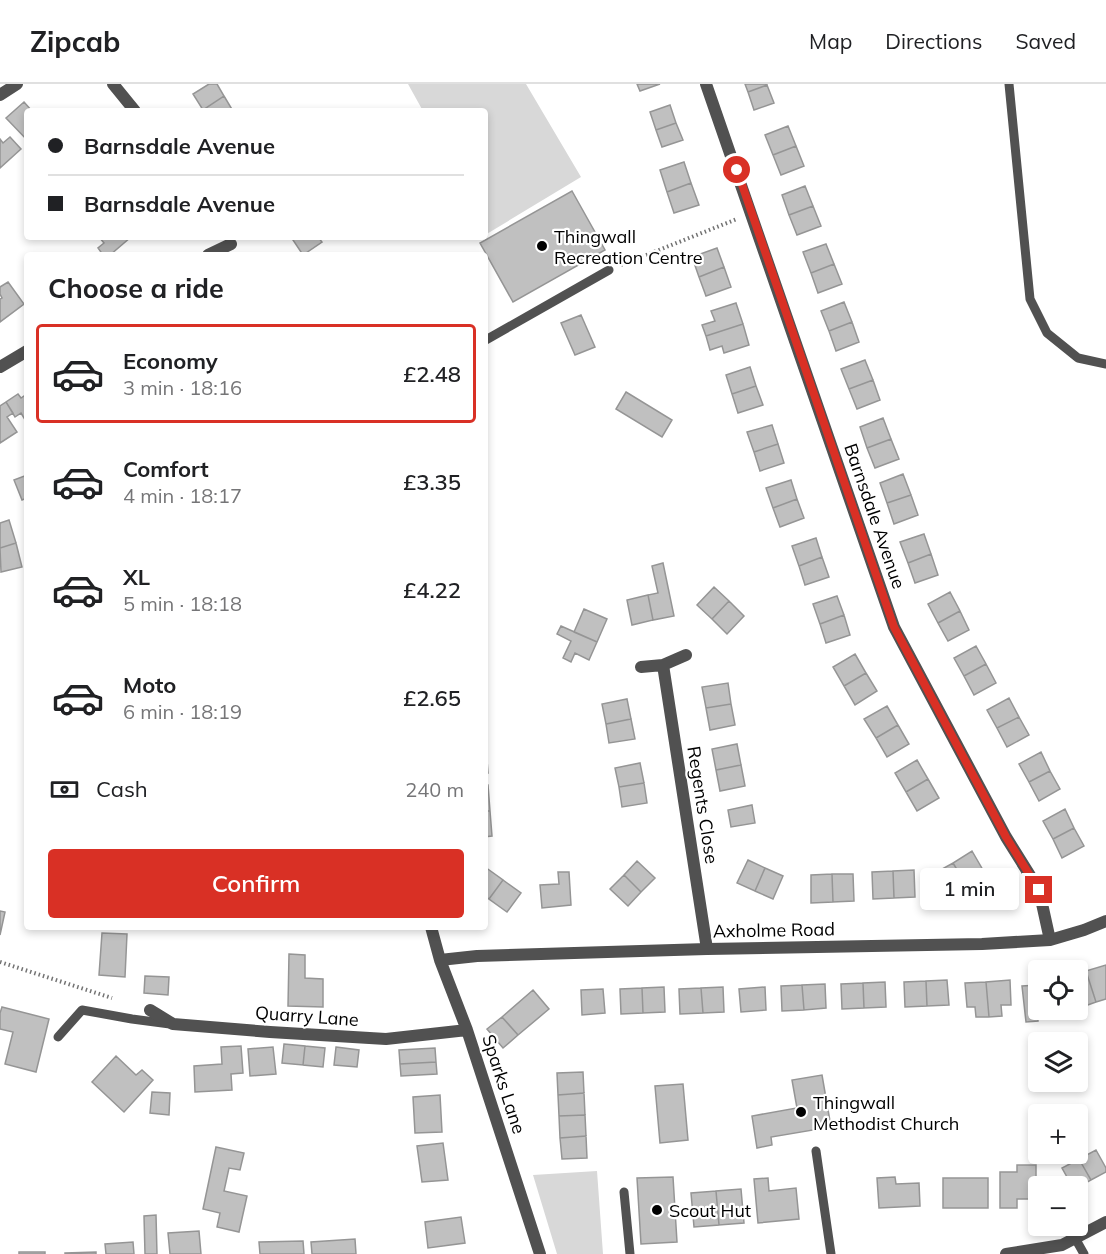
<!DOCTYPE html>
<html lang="en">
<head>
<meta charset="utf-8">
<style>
  body { margin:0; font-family:Mulish,sans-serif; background:#f6f6f6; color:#202124; height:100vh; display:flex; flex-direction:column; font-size:22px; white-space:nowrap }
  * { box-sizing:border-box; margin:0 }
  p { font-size:20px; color:#757577 }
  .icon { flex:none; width:33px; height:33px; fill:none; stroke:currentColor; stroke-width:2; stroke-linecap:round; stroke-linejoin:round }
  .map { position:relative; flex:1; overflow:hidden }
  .sheet { position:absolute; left:24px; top:168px; width:464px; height:678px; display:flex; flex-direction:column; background:#fff; border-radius:6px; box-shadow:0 3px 9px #0003 }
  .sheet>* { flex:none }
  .guide { position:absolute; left:24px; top:24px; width:464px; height:132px; border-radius:6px; box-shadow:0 3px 9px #0003; display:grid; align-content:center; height:132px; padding:0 24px; background:#fff }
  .fabs { position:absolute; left:1028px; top:876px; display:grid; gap:12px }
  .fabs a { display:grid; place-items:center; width:60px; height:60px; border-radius:6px; background:#fff; box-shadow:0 3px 9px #0003; font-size:30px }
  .end { position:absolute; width:27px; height:27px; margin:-14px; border:8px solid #d93025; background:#fff; box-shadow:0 0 0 3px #fff }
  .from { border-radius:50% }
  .bubble { position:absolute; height:42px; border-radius:6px; background:#fff; box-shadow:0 3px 9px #0003; font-size:20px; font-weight:600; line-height:42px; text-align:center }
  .guide b { display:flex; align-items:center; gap:21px; height:57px; font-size:22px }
  .guide b+b { border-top:2px solid #e0e0e0 }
  .guide i { width:15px; height:15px; background:#202124 }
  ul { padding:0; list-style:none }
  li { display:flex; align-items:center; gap:18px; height:99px; margin:0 12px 9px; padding:0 12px; border:3px solid transparent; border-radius:6px }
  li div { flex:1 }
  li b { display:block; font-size:22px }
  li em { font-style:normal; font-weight:600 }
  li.on { border-color:#d93025 }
  li>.icon { width:54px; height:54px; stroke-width:1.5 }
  h2 { padding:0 24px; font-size:27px; line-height:72px }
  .pay { display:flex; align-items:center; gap:15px; height:66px; padding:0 24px; font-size:22px }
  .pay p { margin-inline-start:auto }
  .action { display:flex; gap:12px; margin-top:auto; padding:12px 24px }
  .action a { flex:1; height:69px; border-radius:6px; background:#d93025; color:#fff; font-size:24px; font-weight:600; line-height:69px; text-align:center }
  header { display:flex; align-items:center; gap:36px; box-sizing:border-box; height:84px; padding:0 30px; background:#fff; border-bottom:2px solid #e0e0e0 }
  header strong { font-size:28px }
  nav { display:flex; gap:33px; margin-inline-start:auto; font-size:21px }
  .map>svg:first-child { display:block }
</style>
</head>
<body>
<header>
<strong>Zipcab</strong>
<nav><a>Map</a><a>Directions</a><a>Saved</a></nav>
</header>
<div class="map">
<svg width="1106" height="1170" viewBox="0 0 1106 1170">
  <rect width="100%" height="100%" fill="#fff"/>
  <path fill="#d8d8d8" d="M408,0H526L581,93L485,151L484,27H423Z
    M597,1087L603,1170H557L533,1091Z"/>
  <path fill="#c0c0c0" stroke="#959595" stroke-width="1.5" d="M209,0H217L224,12L203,26L193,10Z
    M637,0H660L640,7Z
    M745,0H767V1L748,8Z
    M767,1L774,19L754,26L748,8Z
    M224,12L233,27H203V26Z
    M24,18L32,27H27V56L6,34Z
    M670,21L676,39L656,46L650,28Z
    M676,39L683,56L662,63L656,46Z
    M788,42L796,62L773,71L765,51Z
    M10,53L21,65L0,84V55L3,59Z
    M796,62L804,82L781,91L773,71Z
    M684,78L691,99L667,108L660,86Z
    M691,99L699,121L674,129L667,108Z
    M805,102L813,122L789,131L782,111Z
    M572,107L605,166L513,218L480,159Z
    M813,122L821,142L797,151L789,131Z
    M99,153H131L110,171H103L98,164L104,159Z
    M291,153H318L322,158L303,171Z
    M826,160L834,180L811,189L803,168Z
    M717,164L724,183L699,193L692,173Z
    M834,180L842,200L818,209L811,189Z
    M724,183L731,203L706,212L699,193Z
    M8,198L24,220L0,238V215L2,214L0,210V203Z
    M844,218L852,238L829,247L821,227Z
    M736,219L743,240L706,252L702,241L715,237L711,227Z
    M581,231L595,263L575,271L561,239Z
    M852,238L859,258L836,267L829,247Z
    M743,240L749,261L724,269L722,262L710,266L706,252Z
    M865,276L873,296L849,305L841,285Z
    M750,283L756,302L732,310L726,291Z
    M873,296L880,316L857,325L849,305Z
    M756,302L763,321L738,329L732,310Z
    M626,308L672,336L662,353L616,325Z
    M18,310L21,314L27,310V339L21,329L15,333L6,318Z
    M6,318L13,329L7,333L17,348L0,359V322Z
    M883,334L891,355L867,364L860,343Z
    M772,341L778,360L754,368L747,348Z
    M891,355L899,375L875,384L867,364Z
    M778,360L784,379L760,387L754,368Z
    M903,390L911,411L887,419L880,399Z
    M27,391V414L22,416L14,396Z
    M791,396L797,415L773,424L766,404Z
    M911,411L918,431L894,440L887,419Z
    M797,415L804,434L780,443L773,424Z
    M9,436L16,459L0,464V439Z
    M924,450L931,470L908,479L900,458Z
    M816,454L822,473L799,482L792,462Z
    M16,459L22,483L1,488L0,464Z
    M931,470L938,491L915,499L908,479Z
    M822,473L829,493L805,501L799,482Z
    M663,479L674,532L653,536L648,511L658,509L652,482Z
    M714,503L729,517L712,535L697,521Z
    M950,508L960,527L938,539L928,520Z
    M648,511L653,536L632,541L627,516Z
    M837,512L844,531L820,540L813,520Z
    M729,517L744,532L727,550L712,535Z
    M584,525L607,535L597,558L574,548Z
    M960,527L969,546L948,557L938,539Z
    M844,531L850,551L826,559L820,540Z
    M561,542L597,558L589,576L575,569L571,578L563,574L571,557L557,550Z
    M976,562L986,580L964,592L954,574Z
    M855,570L866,589L844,602L833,583Z
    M986,580L996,599L974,611L964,592Z
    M866,589L877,607L855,621L844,602Z
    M728,599L731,620L706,624L702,603Z
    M1009,614L1019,633L997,644L987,626Z
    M627,615L631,635L606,640L602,620Z
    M731,620L735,641L710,646L706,624Z
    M887,622L898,641L876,654L864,635Z
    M1019,633L1029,651L1007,663L997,644Z
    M631,635L635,655L609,659L606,640Z
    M898,641L909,660L887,673L876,654Z
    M737,660L741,681L716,686L712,665Z
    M486,663L488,689H484V664Z
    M1041,668L1050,687L1029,698L1019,680Z
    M917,676L928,695L906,708L895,689Z
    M640,679L644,699L619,703L615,684Z
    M741,681L745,702L720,707L716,686Z
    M1050,687L1060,705L1039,717L1029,698Z
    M928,695L939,714L917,727L906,708Z
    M644,699L647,719L622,723L619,703Z
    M484,701H488L490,727H484Z
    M752,721L755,739L731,743L728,726Z
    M1065,725L1074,744L1053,755L1043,737Z
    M484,727H490L492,752L484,753Z
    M1074,744L1084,762L1062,774L1053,755Z
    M972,767L987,793L968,804L953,779Z
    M748,776L765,784L755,807L737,799Z
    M637,777L655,794L641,808L624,791Z
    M953,779L968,804L948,816L933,790Z
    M485,783L503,796L489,815L484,812Z
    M765,784L783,792L773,815L755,807Z
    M914,786L915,813L894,814L893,787Z
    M893,787L894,814L873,815L872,788Z
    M558,788H569L571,821L542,824L540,801L559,800Z
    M832,790H853L854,817L833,818Z
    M832,790L833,818L811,819V791Z
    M624,791L641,808L628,822L610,805Z
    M503,796L521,809L507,828L489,815Z
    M0,827L5,828L0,851Z
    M102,849L127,850L125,893L99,891Z
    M289,870L305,871V894L323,895V923L288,922Z
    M1106,881V915L1096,918L1086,887Z
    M1086,887L1096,918L1085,922L1082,911L1077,913V890Z
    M145,892L169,893L168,911L144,909Z
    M947,896L949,921L927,922L926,897Z
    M1010,896L1011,921H1001L1002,932L989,933L986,898Z
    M926,897L927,922L905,923L904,898Z
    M885,898L886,923L864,924L863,899Z
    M986,898L989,933H976L975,923H967L965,899Z
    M863,899L864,924L842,925L841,900Z
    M825,900L826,924L804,926L802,901Z
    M802,901L804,926L782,927L781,902Z
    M1038,901V924H1037L1038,937L1026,938L1022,902Z
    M664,903L665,928L643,929L642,904Z
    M723,903L724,928L703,929L701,904Z
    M765,903L766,926L741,928L739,905Z
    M642,904L643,929L621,930L620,905Z
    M701,904L703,929L680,930L679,905Z
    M603,905L605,929L582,931L581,906Z
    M533,906L549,925L518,951L502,933Z
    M2,923L49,935L36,988L5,980L13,948L0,945V929Z
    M502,933L518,951L503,964L487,945Z
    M284,960L305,962L303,981L282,979Z
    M241,962L243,989L231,990L232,1006L195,1008L194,982L222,980L221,963Z
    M305,962L325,964L323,983L303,981Z
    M273,963L276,990L250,992L248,965Z
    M336,963L359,966L357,983L334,981Z
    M435,964L436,978L400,980L399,966Z
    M116,972L136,991L142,986L153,996L124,1028L92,998Z
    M436,978L437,990L401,992L400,980Z
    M583,988L584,1009L558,1011L557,989Z
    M822,991L831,1043L771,1053L772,1061L757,1064L752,1032L797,1024L792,996Z
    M683,1000L688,1056L660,1059L655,1002Z
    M152,1008L170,1009L169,1031L150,1029Z
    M584,1009L585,1031L559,1032L558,1011Z
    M440,1011L442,1048L415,1049L413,1013Z
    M585,1031L586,1052L560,1054L559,1032Z
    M586,1052L587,1074L562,1075L560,1054Z
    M443,1059L448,1096L422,1098L417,1062Z
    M216,1063L244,1069L240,1086L229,1084L224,1107L247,1112L239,1148L217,1143L220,1129L203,1125Z
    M1096,1066L1106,1084V1088L1091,1096L1079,1075Z
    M1079,1075L1091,1096L1077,1104V1102H1072L1062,1084Z
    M1017,1081H1036V1115H1017V1124H1000V1088H1017Z
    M673,1093L677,1158L641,1160L637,1094Z
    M895,1093L896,1100L919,1099L920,1122L879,1124L877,1094Z
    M768,1094L769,1107L796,1104L799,1135L758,1139L754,1095Z
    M943,1094H988V1124H943Z
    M741,1105L744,1139L719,1141L716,1107Z
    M716,1107L719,1141L694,1143L691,1109Z
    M156,1131L157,1170H145L144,1132Z
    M461,1133L465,1159L428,1164L425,1138Z
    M199,1147L201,1170H170L168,1149Z
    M355,1155L356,1170H312L311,1158Z
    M303,1157L304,1170H260L259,1158Z
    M133,1158L134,1170H106L105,1160Z
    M19,1168H45V1170H19Z
    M96,1168V1170H65V1169Z"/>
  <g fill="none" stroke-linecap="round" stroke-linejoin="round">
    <path stroke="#737373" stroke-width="4" stroke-dasharray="1.5 3" stroke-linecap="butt" d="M621,181L737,135
      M0,878L112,914"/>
    <path stroke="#515151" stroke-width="9" d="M1009,0L1030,215L1047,249L1078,274L1106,280
      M484,257L609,186
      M58,953L82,926L132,935L170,940
      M816,1067L831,1170
      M624,1108L630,1170
      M1075,1154L1084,1170"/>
    <path stroke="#515151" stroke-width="12" d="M113,0L135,27
      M706,0L894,543L1006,753L1039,806L1050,856
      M0,11L17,0
      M208,171L231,160
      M0,283L27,267
      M663,581L707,865
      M641,583L663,581L686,571
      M431,843L440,876L467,946L540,1170
      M440,876L477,872L707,865L982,860L1050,856L1084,846L1106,837
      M150,926L173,940L270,948L386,955L467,946
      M1006,1170L1062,1161L1106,1138"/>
  </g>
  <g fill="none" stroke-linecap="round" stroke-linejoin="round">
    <path stroke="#d93025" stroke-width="8" d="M737,86L894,543L1006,753L1039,806"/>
  </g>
  <g fill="#000" stroke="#fff" stroke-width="2">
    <circle cx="542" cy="162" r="6"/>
    <circle cx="801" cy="1028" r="6"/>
    <circle cx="657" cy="1126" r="6"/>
  </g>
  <g text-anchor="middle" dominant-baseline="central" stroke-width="4.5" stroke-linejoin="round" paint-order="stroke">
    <g font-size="18" fill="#000" stroke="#fff" text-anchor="start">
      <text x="554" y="152">Thingwall<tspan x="554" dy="21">Recreation Centre</tspan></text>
      <text x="813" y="1018">Thingwall<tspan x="813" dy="21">Methodist Church</tspan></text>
      <text x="669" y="1126">Scout Hut</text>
    </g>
    <g font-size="18" fill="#000" stroke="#fff">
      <text transform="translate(875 432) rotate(71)">Barnsdale Avenue</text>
      <text transform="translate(703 721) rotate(81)">Regents Close</text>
      <text transform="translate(774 846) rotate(-1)">Axholme Road</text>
      <text transform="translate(307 932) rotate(4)">Quarry Lane</text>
      <text transform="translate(504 1000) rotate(72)">Sparks Lane</text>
    </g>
  </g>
</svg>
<div class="fabs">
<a><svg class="icon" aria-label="locate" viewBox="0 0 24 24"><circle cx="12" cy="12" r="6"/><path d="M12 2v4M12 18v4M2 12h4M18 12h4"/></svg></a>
<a><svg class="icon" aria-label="layers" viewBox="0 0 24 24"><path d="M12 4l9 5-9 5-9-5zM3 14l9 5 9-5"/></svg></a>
<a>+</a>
<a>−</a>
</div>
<i class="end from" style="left:737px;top:86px"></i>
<i class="end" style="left:1039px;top:806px"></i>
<div class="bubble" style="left:920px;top:784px;width:99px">1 min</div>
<div class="guide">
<b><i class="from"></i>Barnsdale Avenue</b>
<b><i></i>Barnsdale Avenue</b>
</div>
<section class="sheet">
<h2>Choose a ride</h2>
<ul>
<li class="on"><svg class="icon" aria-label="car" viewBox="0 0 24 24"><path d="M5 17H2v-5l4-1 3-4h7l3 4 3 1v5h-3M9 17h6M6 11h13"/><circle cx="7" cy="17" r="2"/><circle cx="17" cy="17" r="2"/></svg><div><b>Economy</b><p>3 min · 18:16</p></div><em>£2.48</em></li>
<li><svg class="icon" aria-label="car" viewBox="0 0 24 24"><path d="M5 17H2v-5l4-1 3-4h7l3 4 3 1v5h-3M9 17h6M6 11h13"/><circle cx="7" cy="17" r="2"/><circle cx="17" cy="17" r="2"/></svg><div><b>Comfort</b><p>4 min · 18:17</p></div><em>£3.35</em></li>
<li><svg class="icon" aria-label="car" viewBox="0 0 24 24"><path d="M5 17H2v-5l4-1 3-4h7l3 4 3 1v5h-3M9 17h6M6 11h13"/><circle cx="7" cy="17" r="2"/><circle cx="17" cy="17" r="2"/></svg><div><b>XL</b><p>5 min · 18:18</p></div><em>£4.22</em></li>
<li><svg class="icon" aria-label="car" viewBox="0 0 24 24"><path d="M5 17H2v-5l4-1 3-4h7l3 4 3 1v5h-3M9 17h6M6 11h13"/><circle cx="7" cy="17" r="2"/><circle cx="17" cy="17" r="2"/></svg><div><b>Moto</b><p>6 min · 18:19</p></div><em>£2.65</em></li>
</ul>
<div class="pay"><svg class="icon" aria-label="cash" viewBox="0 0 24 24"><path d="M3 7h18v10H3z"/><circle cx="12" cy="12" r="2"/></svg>Cash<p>240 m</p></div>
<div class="action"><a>Confirm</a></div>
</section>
</div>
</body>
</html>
